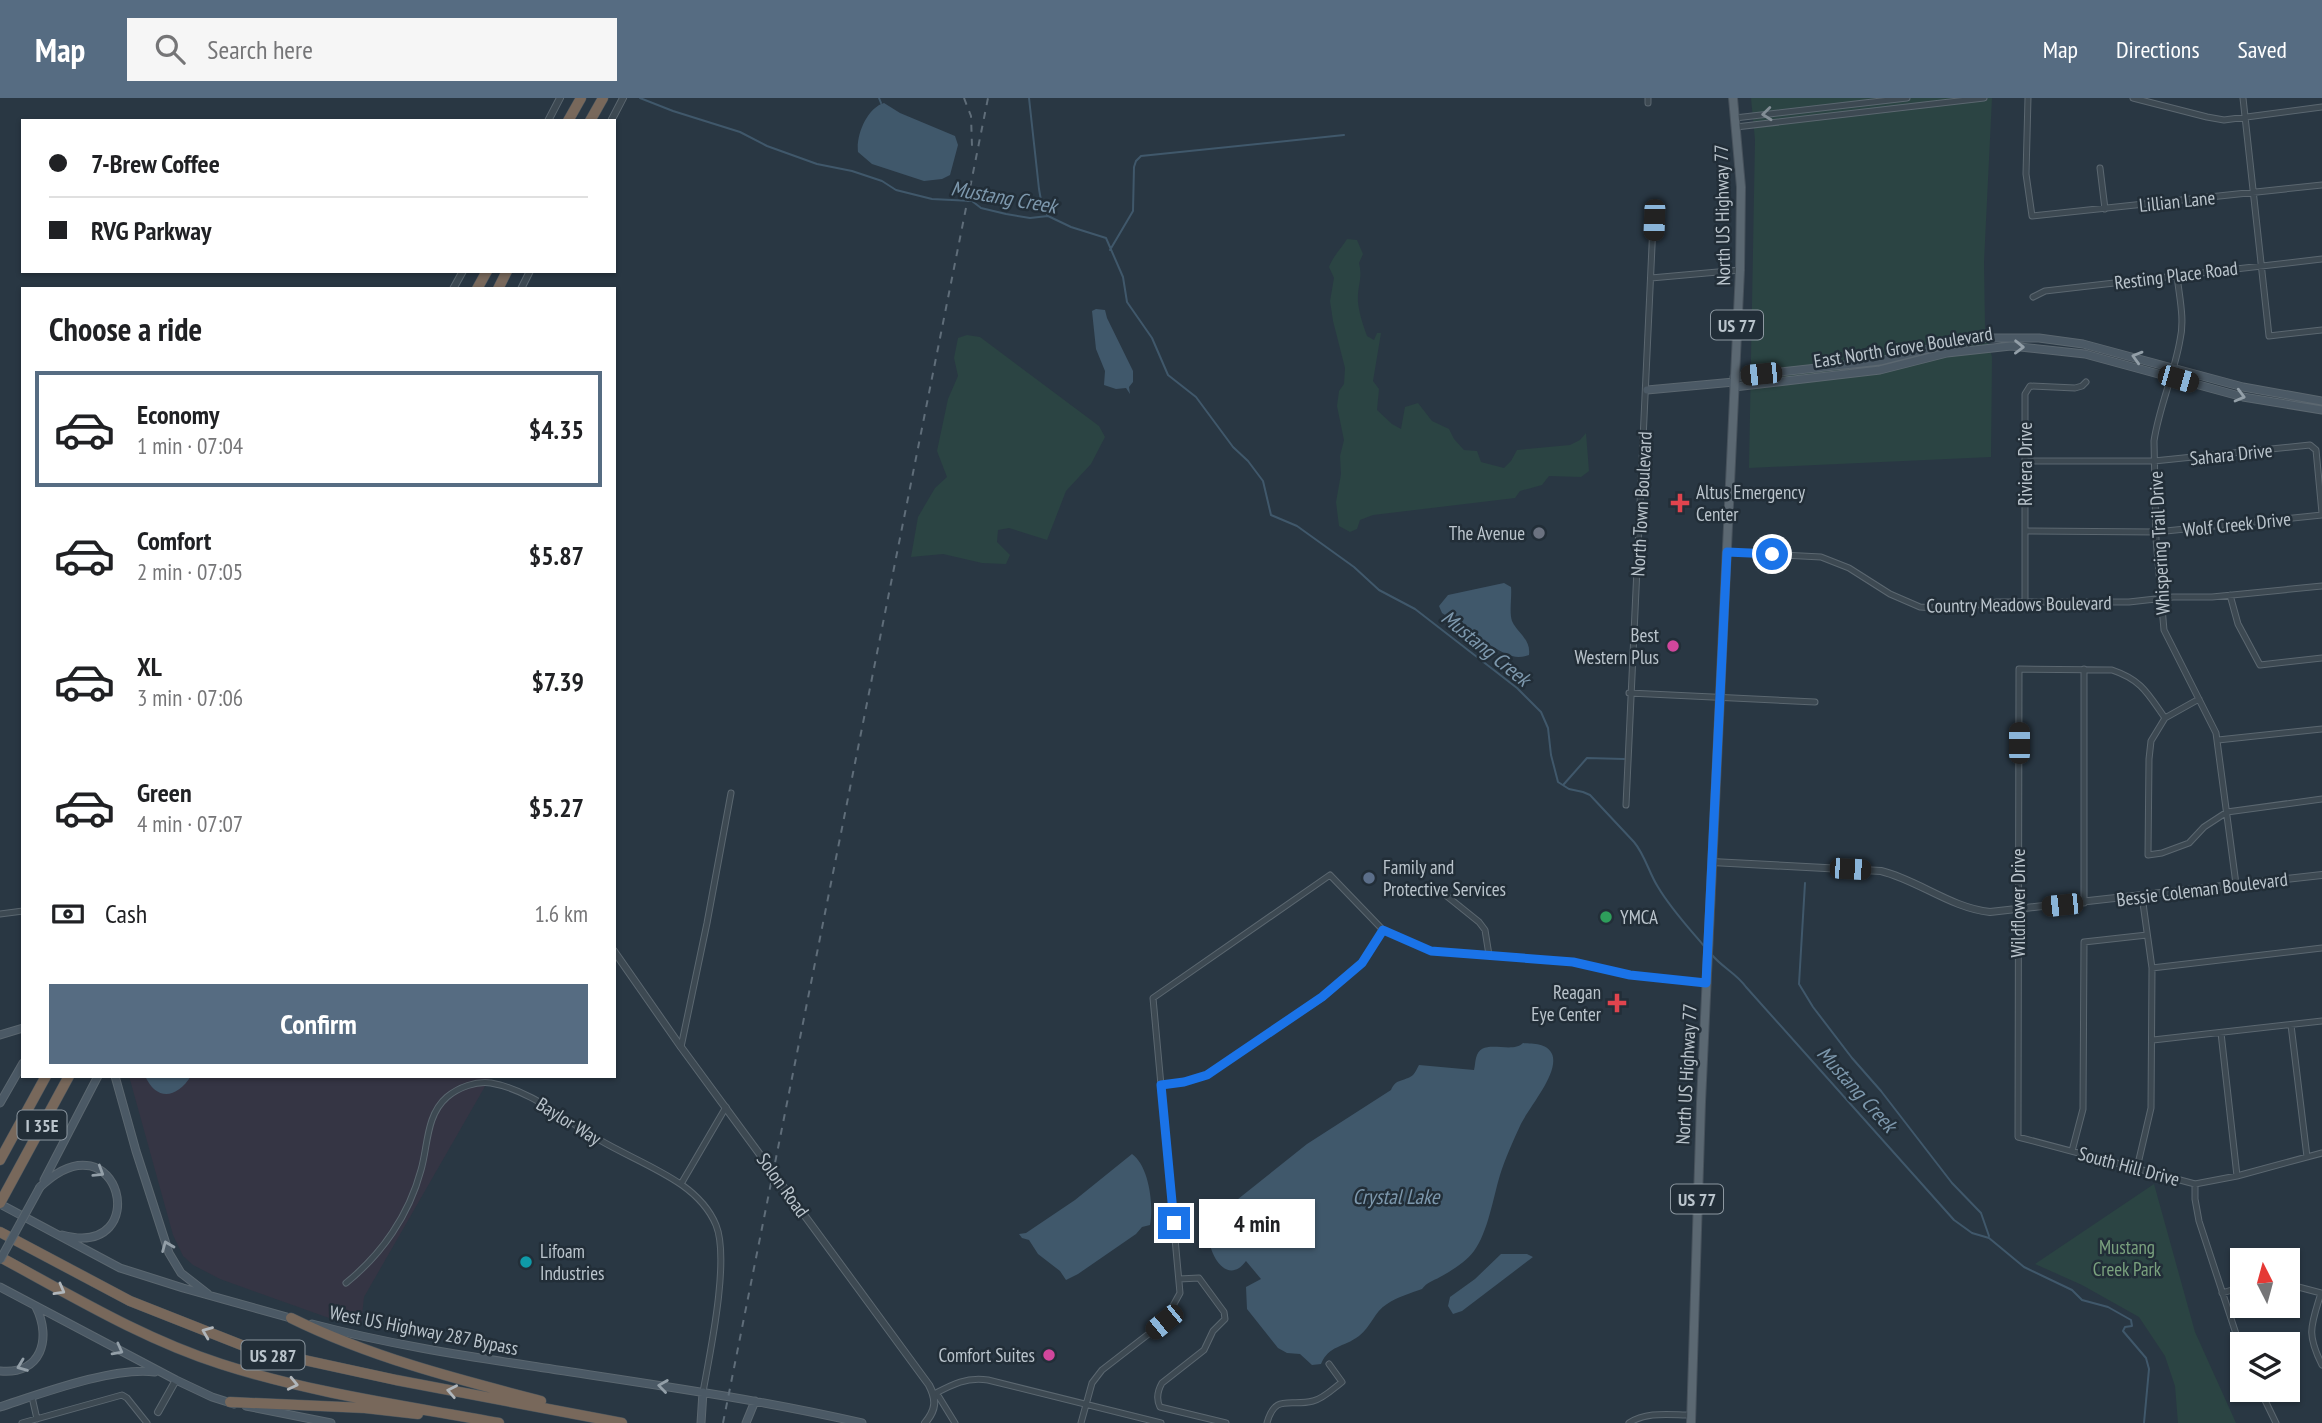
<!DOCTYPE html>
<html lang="en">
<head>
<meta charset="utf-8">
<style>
  body { margin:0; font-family:"PT Sans Narrow",sans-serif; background:#f6f6f6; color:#202124; height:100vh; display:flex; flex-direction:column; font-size:26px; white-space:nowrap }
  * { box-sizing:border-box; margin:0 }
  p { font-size:23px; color:#757577 }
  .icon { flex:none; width:38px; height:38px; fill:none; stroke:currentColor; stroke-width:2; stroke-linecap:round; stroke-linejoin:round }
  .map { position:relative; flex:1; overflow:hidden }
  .drawer { position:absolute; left:21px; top:189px; width:595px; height:791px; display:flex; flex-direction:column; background:#fff; border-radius:0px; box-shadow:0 2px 5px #0004 }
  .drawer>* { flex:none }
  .guide { position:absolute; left:21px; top:21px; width:595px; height:154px; border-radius:0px; box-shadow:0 2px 5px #0004; display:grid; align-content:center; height:154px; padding:0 28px; background:#fff }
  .needle { width:46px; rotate:354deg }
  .buttons { position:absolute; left:2230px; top:1150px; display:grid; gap:14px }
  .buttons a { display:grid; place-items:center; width:70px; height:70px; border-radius:0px; background:#fff; box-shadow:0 2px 5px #0004; font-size:35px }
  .end { position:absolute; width:32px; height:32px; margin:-16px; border:9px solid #1a73e8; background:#fff; box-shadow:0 0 0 4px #fff }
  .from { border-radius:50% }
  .bubble { position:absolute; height:49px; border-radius:0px; background:#fff; box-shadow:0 2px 5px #0004; font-size:23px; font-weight:600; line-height:49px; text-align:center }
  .car { position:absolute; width:21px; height:42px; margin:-21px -10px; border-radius:9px; box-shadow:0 0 5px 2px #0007; background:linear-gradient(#222 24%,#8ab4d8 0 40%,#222 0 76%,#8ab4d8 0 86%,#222 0) }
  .guide b { display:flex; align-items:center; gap:24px; height:66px; font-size:26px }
  .guide b+b { border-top:2px solid #e0e0e0 }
  .guide i { width:18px; height:18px; background:#202124 }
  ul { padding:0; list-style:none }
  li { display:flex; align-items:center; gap:21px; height:116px; margin:0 14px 10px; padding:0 14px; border:4px solid transparent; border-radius:0px }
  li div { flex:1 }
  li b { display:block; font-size:26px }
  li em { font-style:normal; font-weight:600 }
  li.active { border-color:#566c82 }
  li>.icon { width:63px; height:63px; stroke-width:1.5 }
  h2 { padding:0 28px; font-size:32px; line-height:84px }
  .pay { display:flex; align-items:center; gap:18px; height:77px; padding:0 28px; font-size:26px }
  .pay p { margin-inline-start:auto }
  .primary-button { display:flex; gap:14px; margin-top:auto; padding:14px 28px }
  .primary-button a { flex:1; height:80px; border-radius:0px; background:#566c82; color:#fff; font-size:28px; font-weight:600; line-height:80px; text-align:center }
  header { display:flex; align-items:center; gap:42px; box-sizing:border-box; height:98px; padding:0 35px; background:#566c82; color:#fff }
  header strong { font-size:33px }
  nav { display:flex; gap:38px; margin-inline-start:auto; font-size:24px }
  .search { width:490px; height:63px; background:#f6f6f6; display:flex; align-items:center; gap:18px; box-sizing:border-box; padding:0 24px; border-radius:0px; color:#757577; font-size:26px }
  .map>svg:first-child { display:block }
</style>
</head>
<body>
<header>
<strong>Map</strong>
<div class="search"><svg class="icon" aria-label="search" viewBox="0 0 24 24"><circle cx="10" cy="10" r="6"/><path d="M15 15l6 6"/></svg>Search here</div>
<nav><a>Map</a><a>Directions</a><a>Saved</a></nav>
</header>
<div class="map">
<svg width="2322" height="1325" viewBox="0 0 2322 1325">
  <rect width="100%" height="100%" fill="#293743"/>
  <path fill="#353544" d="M129,978H491L364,1199L361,1227L329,1220L220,1181L193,1167L183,1158L173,1137Z"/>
  <path fill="#2b4443" d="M1751,0H1992L1984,164L1985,230L1992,259L1991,359L1749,370L1755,42Z
    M1347,141L1357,142L1363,156L1359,165C1363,181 1357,188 1358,204C1359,215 1363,227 1367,238L1374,242L1377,235H1381L1373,283L1379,291L1377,312L1392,326L1401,331L1405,309L1418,305L1432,323L1449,331L1454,341L1464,352L1477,353L1481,364L1504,370L1511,363L1517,352L1570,347L1580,342L1586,335L1589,373L1581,379L1549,378L1542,387L1520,393L1515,400L1373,417L1360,422L1357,431L1350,434L1339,428L1336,404L1341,376L1340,358L1344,342L1337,308L1339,293L1344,286L1345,270L1333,223L1330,203L1334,180L1329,169C1333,158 1341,151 1347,141Z
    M967,237L980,239L1099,328L1105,339L1091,366L1066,393L1047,442L1009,430L998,432L997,444L1010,457L1006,466L982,465L943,456L911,459L918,419L935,390L947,379L937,353L948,301L958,278L954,260L958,240Z
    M2154,1086L2195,1234L2236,1325H2178L2175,1288L2165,1258L2139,1219L2082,1187L2035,1166Z"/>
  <path fill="#40586b" d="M884,5L900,15L955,38L958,47L950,77L942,81L924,83L872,66L858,54C856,37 867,10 884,5Z
    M1096,211L1105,212L1107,220L1133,273V284L1129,289L1130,296L1126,290L1116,291L1104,287L1105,273L1096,251L1092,213Z
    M1504,485L1511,489C1512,498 1509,515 1512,523C1518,536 1531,541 1529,557C1523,559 1518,560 1512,558C1491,551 1462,527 1442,515L1439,508L1448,497Z
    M1523,945C1532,946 1547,945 1552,956C1560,975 1528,1010 1520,1028C1513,1043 1505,1061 1500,1077C1493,1100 1488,1134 1474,1153C1466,1164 1451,1173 1440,1179C1433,1183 1427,1184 1422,1191C1411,1195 1397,1199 1387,1206C1374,1214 1371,1229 1359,1238C1343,1250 1329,1247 1321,1266L1312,1267L1300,1256L1287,1255L1278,1250L1247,1211L1246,1189L1261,1181L1246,1163C1227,1189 1207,1155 1209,1134L1217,1125L1218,1117L1307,1046L1391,992C1396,980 1404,984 1413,977C1416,974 1417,970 1419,967L1474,972C1475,968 1475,964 1476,960C1481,938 1511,957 1523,945Z
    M145,978H191C177,1000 157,1004 145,978Z
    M1132,1056C1149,1068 1154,1107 1150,1127L1142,1129L1136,1136L1078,1176L1066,1182L1060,1173L1038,1156L1029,1142L1022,1140L1019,1136L1026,1135L1075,1102Z
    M1501,1156H1527L1533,1159L1462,1213L1453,1216L1448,1208L1450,1199L1475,1181Z"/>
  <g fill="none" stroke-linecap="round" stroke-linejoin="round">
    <path stroke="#40586b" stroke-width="2" d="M640,0L673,13L740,34L767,48L817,66L852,73L882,83L896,92L932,101L972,103L981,110L1006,116L1030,120L1048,118L1071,129L1106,140L1123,179L1127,204L1152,240L1168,277L1196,299L1233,349L1248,363L1263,383L1271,417L1297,428L1354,469L1379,492L1415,511L1517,590L1541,614L1548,630L1551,657L1558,684L1569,691L1583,694L1590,697L1634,744C1645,757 1649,775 1658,789C1671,811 1688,829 1704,848
      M879,0L881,5
      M1029,0L1039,91L1042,108L1048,118
      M1110,152L1133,113L1134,69L1136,63L1141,58L1344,37
      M1564,686L1587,660L1624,661
      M1805,785L1799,886L1813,909L1852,960L1881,993L1952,1085L1981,1115L1989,1138
      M1712,857C1723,870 1736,875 1746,889L1954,1122L1972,1135L1989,1140L2024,1169L2072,1192L2082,1202L2108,1209L2131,1222L2132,1228L2125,1229L2123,1233L2146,1260L2149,1271L2144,1325"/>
    <defs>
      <path id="minor" d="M1648,0V5
        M2028,0L2026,76L2032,118L2322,87
        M2133,0L2207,19L2224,22L2322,9
        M2243,0L2269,238L2322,232
        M1735,20L1907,0
        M1736,29L1984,0
        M2100,70L2105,111
        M2177,177C2179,198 2185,221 2180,242C2174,277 2159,309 2154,343L2156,441L2164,532L2216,635L2236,786
        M1651,180L1740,172
        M2033,199L2045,193L2322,161
        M2025,363H2154L2310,347L2316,352L2322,415
        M2025,433L2156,434L2322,417
        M1727,454L1821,459L1849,470L1890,496L1920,509L1948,511L1997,504H2129L2173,499H2212L2322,488
        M2230,497L2238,526L2260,567L2322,560
        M2025,504V296L2030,288L2075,290L2082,288L2086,284
        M1629,595L1815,604
        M2199,601L2165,620L2151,643L2149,661L2148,757L2162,755L2189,745L2204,729L2227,714L2322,701
        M2165,620C2148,596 2142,582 2112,572L2019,571L2018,1039L2195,1086L2237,1078L2322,1055
        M2218,642L2322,631
        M1626,707L1654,105
        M1438,791L1479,824L1485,832L1489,857
        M2084,805V571
        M0,816L23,813
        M2152,870L2322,850
        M2291,927L2307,1059
        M2221,935L2237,1078
        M2153,942L2322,923
        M681,949L707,825L731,695
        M1161,987L1184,984L1207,977L1323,899L1362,865L1383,832
        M2072,1053L2083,1011L2084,844L2147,837
        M2137,1070L2151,1010L2152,870L2142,798
        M681,1086L726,1009
        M2195,1086V1101L2199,1123L2242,1254
        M1179,1181L1199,1180L1224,1214L1225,1221L1213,1233L1204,1252L1162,1285C1158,1292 1156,1301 1160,1309L1226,1325
        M346,1185C382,1156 409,1117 421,1072C428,1048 426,1017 447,999C459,989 476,983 491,985C531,992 564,1022 598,1041C625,1057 656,1069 682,1087C696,1097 709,1110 716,1127C730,1161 710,1255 703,1294
        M2287,1186L2321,1195
        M2222,1195L2242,1189
        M2321,1195C2311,1228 2306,1235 2322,1267
        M2260,1292L2276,1325
        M32,1299L37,1321
        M22,1325L122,1297L127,1300L147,1325
        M955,1325L939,1299L934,1296C953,1286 966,1279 988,1282L1161,1325
        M1081,1325L1092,1285L1102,1272L1164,1224L1180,1195L1153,900L1330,777L1383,832L1431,853L1573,864L1630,877L1706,885
        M1267,1325C1275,1295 1290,1309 1313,1303C1323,1301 1334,1290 1342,1284L1329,1266
        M1629,1325C1647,1313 1670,1317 1692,1317"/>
      <path id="tertiary" d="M548,23L560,0
        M611,23L623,0
        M453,191L463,173
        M521,191L530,173
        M1712,764L1881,773C1918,782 1951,810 1990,814L2322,777
        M614,853L681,949L929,1287C937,1302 936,1312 925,1325
        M158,1314L176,1282"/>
      <path id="secondary" d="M1734,279L1880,263L1947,246L1985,240H2039L2083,246L2243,289L2322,303
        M1734,289L1880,272L1947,255L2011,248L2085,256L2243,299L2322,312
        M1647,292L1734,284
        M0,937L23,930
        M115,978L136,1053L169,1155L181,1175L208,1196
        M0,1005L23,965
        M44,1082L98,978
        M40,1089C120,1013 155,1162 62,1137
        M0,1106L120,1170L183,1190L294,1221
        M0,1189L176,1282L212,1299L234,1306
        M312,1226C384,1245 458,1257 532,1268C642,1285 753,1300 862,1325
        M0,1273C41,1277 52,1241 36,1209
        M246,1308L331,1325
        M0,1309C40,1296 115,1268 155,1274
        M701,1325L703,1294
        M746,1325L755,1303"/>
      <path id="primary" d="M1691,1325L1701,1004L1740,172L1741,89L1733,0"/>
      <path id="motorway" d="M568,23L581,0
        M590,23L603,0
        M477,191L487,173
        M498,191L507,173
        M0,1062L46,978
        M0,1105L69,978
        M0,1134L130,1203L249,1250L396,1282L622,1325
        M0,1159C72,1198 143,1241 221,1266C311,1295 406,1308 499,1325
        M291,1220C370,1259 456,1281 541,1303
        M230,1304L365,1310L418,1316"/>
    </defs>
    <use href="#minor" stroke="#5b6770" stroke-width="7"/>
    <use href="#tertiary" stroke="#5b6770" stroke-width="8"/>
    <use href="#secondary" stroke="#5b6770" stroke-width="9"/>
    <use href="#primary" stroke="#47525c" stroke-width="10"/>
    <use href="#motorway" stroke="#48545d" stroke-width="11"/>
    <use href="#minor" stroke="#3d4952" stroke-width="5"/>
    <use href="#tertiary" stroke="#3d4952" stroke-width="6"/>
    <use href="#secondary" stroke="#4b5965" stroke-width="7"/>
    <use href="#primary" stroke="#5b6872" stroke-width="8"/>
    <use href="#motorway" stroke="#78685b" stroke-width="10"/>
    <path stroke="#5f6d79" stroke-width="2" stroke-dasharray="7 7" stroke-linecap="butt" d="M964,0L971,18L972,48
      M723,1325L988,0"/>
    <defs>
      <path id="secondary-bridge" d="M0,1162L40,1089"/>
    </defs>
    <use href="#secondary-bridge" stroke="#5b6770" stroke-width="9" stroke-linecap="butt"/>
    <use href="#secondary-bridge" stroke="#4b5965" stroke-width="7"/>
  </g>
  <defs><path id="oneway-chevron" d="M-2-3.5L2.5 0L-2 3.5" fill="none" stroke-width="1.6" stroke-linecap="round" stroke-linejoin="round" transform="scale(1.75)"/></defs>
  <use stroke="#828d95" href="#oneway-chevron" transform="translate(1767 16) rotate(174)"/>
  <g stroke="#939fa8">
    <use href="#oneway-chevron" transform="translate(2019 249) rotate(1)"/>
    <use href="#oneway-chevron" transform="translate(2137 259) rotate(-164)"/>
    <use href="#oneway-chevron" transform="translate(2240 298) rotate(15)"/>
    <use href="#oneway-chevron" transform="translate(99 1074) rotate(32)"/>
    <use href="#oneway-chevron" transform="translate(167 1148) rotate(-112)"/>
    <use href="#oneway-chevron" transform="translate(118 1252) rotate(28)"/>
    <use href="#oneway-chevron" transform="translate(22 1268) rotate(159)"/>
    <use href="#oneway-chevron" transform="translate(663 1288) rotate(-172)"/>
  </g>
  <g stroke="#b0b6bb">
    <use href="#oneway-chevron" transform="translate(60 1192) rotate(29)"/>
    <use href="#oneway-chevron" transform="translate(207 1234) rotate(-158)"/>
    <use href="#oneway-chevron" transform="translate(293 1286) rotate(13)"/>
    <use href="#oneway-chevron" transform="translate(452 1293) rotate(-169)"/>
  </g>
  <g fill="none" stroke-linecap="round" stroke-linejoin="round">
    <path stroke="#1a73e8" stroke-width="9" d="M1174,1125L1161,987L1184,984L1207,977L1322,899L1362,865L1383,832L1431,853L1573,864L1630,877L1706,885L1727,454L1772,456"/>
  </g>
  <g fill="#e0444e" stroke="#222e38" stroke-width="2.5">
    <path d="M1676.5 394.5h7v7h7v7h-7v7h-7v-7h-7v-7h7z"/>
    <path d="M1613.5 894.5h7v7h7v7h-7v7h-7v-7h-7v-7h7z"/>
  </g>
  <circle fill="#6b7280" stroke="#222e38" stroke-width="2.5" cx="1539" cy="435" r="7"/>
  <g fill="#d1479c" stroke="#222e38" stroke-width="2.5">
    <circle cx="1673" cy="548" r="7"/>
    <circle cx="1049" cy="1257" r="7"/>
  </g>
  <circle fill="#5c6f8a" stroke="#222e38" stroke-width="2.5" cx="1369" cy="780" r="7"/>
  <circle fill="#2e9e5b" stroke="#222e38" stroke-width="2.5" cx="1606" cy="819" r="7"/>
  <circle fill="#0f9aa8" stroke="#222e38" stroke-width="2.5" cx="526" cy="1164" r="7"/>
  <g text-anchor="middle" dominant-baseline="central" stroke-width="5" stroke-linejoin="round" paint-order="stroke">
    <g fill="#222e38" stroke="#8c97a0" stroke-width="2">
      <rect x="1711" y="212.5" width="52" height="29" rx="5"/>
      <rect x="17.5" y="1012.5" width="49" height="29" rx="5"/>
      <rect x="1671" y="1086.5" width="52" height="29" rx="5"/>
      <rect x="241.5" y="1242.5" width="63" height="29" rx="5"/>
    </g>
    <g font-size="18" font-weight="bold" fill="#bac4cc">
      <text x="1737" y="227">US 77</text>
      <text x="42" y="1027">I 35E</text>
      <text x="1697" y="1101">US 77</text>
      <text x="273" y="1257">US 287</text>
    </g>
    <g font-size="19" fill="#bac4cc" stroke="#222e38">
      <text transform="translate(2177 103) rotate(-6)">Lillian Lane</text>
      <text transform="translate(1722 117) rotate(-91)">North US Highway 77</text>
      <text transform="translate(2176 177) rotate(-7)">Resting Place Road</text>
      <text transform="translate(1903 249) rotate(-9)">East North Grove Boulevard</text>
      <text transform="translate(2231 356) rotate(-6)">Sahara Drive</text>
      <text transform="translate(2025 366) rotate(-90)">Riviera Drive</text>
      <text transform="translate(1641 406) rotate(-87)">North Town Boulevard</text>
      <text transform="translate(2237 426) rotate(-6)">Wolf Creek Drive</text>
      <text transform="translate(2159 445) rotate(-93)">Whispering Trail Drive</text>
      <text transform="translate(2019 506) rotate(-1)">Country Meadows Boulevard</text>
      <text transform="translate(2202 791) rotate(-7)">Bessie Coleman Boulevard</text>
      <text transform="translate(2018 805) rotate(-90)">Wildflower Drive</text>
      <text transform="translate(1686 976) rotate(-87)">North US Highway 77</text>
      <text transform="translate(569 1023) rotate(32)">Baylor Way</text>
      <text transform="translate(2129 1068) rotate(15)">South Hill Drive</text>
      <text transform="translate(783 1087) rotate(54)">Solon Road</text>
      <text transform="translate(424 1232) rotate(11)">West US Highway 287 Bypass</text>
    </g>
    <g font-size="19" fill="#bac4cc" stroke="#222e38" text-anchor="start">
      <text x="1696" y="394">Altus Emergency<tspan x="1696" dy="22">Center</tspan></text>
      <text x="1525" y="435" text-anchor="end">The Avenue</text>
      <text x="1659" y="537" text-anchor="end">Best<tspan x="1659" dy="22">Western Plus</tspan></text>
      <text x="1383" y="769">Family and<tspan x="1383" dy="22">Protective Services</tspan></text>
      <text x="1620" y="819">YMCA</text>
      <text x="1601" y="894" text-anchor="end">Reagan<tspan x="1601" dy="22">Eye Center</tspan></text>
      <text x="540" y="1153">Lifoam<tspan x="540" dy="22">Industries</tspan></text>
      <text x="1035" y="1257" text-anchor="end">Comfort Suites</text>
    </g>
    <g font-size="19" fill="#7aa17e" stroke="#222e38">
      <text x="2127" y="1149">Mustang<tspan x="2127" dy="22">Creek Park</tspan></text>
    </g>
    <g font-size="21" font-style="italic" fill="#7d98ad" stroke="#222e38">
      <text transform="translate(1004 99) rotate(10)">Mustang Creek</text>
      <text transform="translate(1486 550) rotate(39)">Mustang Creek</text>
      <text transform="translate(1857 991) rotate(48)">Mustang Creek</text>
      <text x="1396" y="1098">Crystal Lake</text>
    </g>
  </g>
</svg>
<div class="buttons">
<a><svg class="needle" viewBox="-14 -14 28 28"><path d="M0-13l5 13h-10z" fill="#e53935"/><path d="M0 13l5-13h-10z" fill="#757577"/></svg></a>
<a><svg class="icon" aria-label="layers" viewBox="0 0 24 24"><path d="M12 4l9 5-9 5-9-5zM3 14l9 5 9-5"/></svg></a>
</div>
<i class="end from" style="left:1772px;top:456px"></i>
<i class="end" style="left:1174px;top:1125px"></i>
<div class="bubble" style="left:1199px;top:1101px;width:116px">4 min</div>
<i class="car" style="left:1654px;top:122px;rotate:182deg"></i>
<i class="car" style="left:1761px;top:276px;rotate:264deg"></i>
<i class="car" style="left:2178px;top:281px;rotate:106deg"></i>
<i class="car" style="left:2019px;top:645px;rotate:0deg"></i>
<i class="car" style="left:1850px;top:771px;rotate:93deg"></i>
<i class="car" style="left:2062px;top:807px;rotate:264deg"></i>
<i class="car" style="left:1164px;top:1224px;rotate:231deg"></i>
<div class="guide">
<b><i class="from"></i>7-Brew Coffee</b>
<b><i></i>RVG Parkway</b>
</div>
<section class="drawer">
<h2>Choose a ride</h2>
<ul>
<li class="active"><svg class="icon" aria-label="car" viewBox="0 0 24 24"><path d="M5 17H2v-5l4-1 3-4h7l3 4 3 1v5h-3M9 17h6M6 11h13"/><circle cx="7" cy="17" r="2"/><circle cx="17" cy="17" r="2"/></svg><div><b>Economy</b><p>1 min · 07:04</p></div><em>$4.35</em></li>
<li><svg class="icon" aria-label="car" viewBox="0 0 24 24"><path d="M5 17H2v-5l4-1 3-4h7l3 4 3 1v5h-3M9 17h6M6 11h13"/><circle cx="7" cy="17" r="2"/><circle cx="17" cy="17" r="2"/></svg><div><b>Comfort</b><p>2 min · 07:05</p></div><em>$5.87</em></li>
<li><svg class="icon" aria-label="car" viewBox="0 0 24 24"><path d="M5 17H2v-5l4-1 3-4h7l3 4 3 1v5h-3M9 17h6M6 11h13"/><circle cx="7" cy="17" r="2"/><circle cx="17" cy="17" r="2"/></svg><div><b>XL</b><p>3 min · 07:06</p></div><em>$7.39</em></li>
<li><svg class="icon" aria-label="car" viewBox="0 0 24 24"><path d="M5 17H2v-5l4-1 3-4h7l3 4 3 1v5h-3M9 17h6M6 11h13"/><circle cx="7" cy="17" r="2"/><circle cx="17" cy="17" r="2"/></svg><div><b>Green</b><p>4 min · 07:07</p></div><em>$5.27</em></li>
</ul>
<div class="pay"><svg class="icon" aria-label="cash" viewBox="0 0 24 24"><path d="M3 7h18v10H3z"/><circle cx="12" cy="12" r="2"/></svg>Cash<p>1.6 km</p></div>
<div class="primary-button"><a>Confirm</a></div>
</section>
</div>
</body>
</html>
